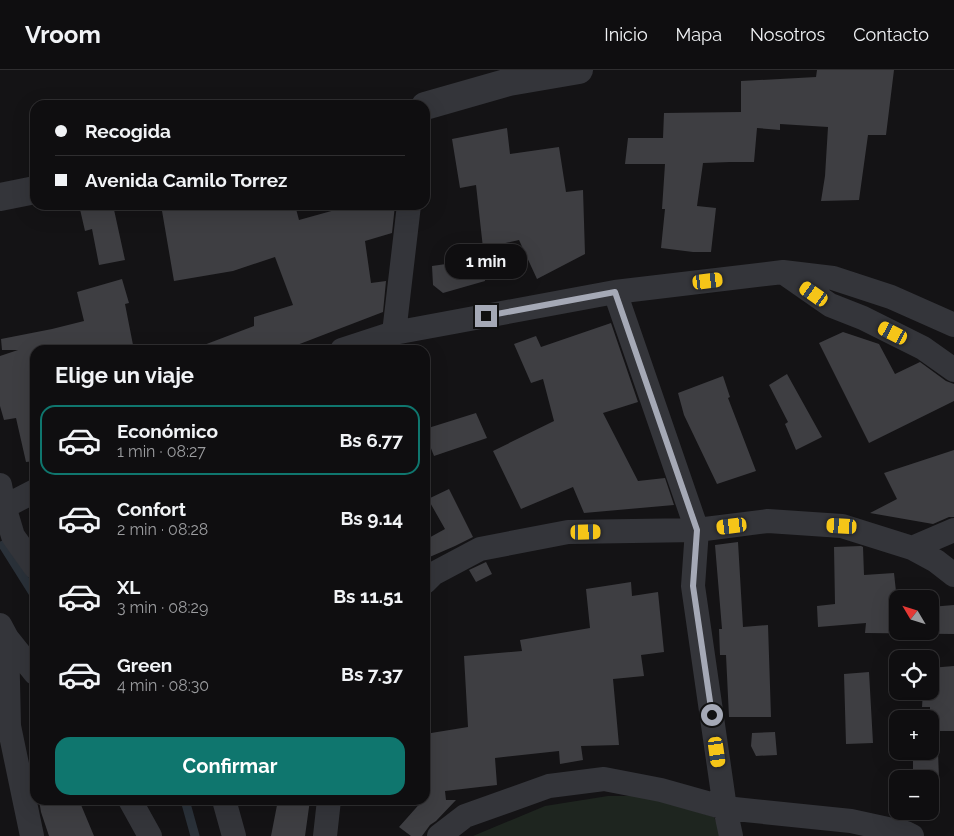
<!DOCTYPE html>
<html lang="es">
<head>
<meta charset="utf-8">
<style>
  body { margin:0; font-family:Raleway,sans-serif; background:#181719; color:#f1f3f6; height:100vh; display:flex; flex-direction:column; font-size:19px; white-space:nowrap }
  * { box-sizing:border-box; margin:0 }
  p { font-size:16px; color:#9b9c9f }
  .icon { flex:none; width:28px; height:28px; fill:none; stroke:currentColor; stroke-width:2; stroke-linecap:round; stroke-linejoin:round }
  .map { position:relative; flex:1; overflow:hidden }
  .sheet { position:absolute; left:30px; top:275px; width:400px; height:460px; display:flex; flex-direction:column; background:#0f0e10; border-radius:15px; box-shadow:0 5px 20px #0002,0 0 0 1px #2f2e30 }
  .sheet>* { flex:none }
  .banner { position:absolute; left:30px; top:30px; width:400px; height:110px; border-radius:15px; box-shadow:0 5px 20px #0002,0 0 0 1px #2f2e30; display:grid; align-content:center; height:110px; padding:0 25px; background:#0f0e10 }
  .needle { width:32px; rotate:308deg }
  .fabs { position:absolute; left:889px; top:520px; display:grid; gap:10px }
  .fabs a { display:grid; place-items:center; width:50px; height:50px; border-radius:10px; background:#0f0e10; box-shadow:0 5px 20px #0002,0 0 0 1px #2f2e30; font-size:25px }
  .end { position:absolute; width:22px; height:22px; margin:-11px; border:6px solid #a5a9b6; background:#111; box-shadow:0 0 0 2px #111 }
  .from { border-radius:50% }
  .bubble { position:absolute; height:35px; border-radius:15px; background:#0f0e10; box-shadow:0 5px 20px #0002,0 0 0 1px #2f2e30; font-size:16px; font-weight:700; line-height:35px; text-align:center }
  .car { position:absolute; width:15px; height:30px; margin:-15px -8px; border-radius:6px; box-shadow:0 0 4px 1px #0007; background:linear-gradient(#f5c518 24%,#345 0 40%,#f5c518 0 76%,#345 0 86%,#f5c518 0) }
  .banner b { display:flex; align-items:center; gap:18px; height:48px; font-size:19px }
  .banner b+b { border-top:1px solid #2f2e30 }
  .banner i { width:12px; height:12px; background:#f1f3f6 }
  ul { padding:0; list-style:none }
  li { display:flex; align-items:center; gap:15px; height:70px; margin:0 10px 8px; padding:0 15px; border:2px solid transparent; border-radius:15px }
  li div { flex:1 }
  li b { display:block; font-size:19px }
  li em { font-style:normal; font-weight:700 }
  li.selected { border-color:#0f766e }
  li>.icon { width:45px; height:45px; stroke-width:1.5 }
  h2 { padding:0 25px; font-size:22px; line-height:60px }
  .primary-button { display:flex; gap:10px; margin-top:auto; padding:10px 25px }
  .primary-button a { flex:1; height:58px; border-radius:15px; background:#0f766e; color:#fff; font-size:20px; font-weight:700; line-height:58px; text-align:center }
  header { display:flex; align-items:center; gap:30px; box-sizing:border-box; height:70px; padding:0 25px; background:#0f0e10; border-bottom:1px solid #2f2e30 }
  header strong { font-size:24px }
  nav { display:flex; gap:28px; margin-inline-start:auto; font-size:18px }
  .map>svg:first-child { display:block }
</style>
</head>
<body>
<header>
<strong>Vroom</strong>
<nav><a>Inicio</a><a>Mapa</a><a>Nosotros</a><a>Contacto</a></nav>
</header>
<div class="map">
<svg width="954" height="766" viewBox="0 0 954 766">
  <rect width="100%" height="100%" fill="#141315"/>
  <path fill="#1e251f" d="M608,726H643L714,747L718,756L721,766H473L545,736Z"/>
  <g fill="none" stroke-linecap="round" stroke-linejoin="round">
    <path stroke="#2a3139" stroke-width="9" d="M3,475L35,526
      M185,730L195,766"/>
  </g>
  <path fill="#3e3e42" d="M817,0H894L886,65H868L859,130L821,131L825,106L828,57L780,54V60L757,58L754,92H730L703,93L697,136L716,138L711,182H693L661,178L665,139H662L665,94H625L628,68H663L664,43L741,42V11L816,7Z
    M507,58L510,84L559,77L566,122L583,120L585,184L537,209L519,170L483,178L476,115L460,118L452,69Z
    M79,135H113L125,190L99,195L92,159L85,161Z
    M161,135H295L299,150L353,135H395L392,163L365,171L371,213L386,211L383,242L284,280H197L196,278L254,256V247L293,235L275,187L233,201L174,211Z
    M483,178L485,211L443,223L433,215L432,196L460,192V179Z
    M122,209L129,233L125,234L134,280H35V391L26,392L16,348L4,350L0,336V286L18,280H2L1,269L52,259L84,251L77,222Z
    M611,253L638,332L603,343L638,411L665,408L674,435L584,443L573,417L521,439L493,381L554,351L543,309L531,313L514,274L536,266L541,277Z
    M843,262L879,274L895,304L920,292L946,311L954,314V331L869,373L819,273Z
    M787,304L822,367L796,380L785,354L788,352L769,315Z
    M723,306L730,327L728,328L756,401L717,414L684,345L678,323Z
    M476,343L487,368L434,386L425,363V359Z
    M954,380V447H949L933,454L870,443L897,429L884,403Z
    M449,419L473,467L455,476L425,489V470L445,459L428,429Z
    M738,472L743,557L768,555L771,647H729L726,585H720L719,559H722L715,475Z
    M861,476L863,477L864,505L894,503L898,540V561H930V537L954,535V564L865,563L866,553L818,557L817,536L835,534L834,477Z
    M486,492L492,504L476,512L469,500Z
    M631,512L632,526L658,522L664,582L641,585L644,606L613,609L619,675L581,676L583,690L560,694L559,681L495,688L497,715L445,721L446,730H456L436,751L430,755L422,766H411L399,757L423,730H425V664L468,657L464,586L522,581L520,570L590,558L586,519Z
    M954,596V661H930V637H922L923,621H918H930V598Z
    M869,602L873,673L846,674L844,604Z
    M775,662L777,685L756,686L751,676L752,663Z
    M913,681H938L939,709H913Z
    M39,730H79L94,766H49L41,742Z
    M278,730H310L305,766H271Z"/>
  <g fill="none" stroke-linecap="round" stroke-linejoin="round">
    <path stroke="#34353a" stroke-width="24" d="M784,203L830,235L863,248L923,278L954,300
      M615,222L697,460L693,516L725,738L731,766
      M394,263L409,135
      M342,280L394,263L615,222L783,202L833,208L891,227L954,255
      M0,415L4,436L13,466L35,497
      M0,439L35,421
      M912,478L954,460
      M425,512L433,504L480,479L568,462L697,460L768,451L842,456L912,478L936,491L954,505
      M0,555L7,568L9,656L32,766
      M7,568L35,603
      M130,730L150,766
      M224,730L234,766
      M325,766L329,730
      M439,766L465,746L549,716L604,709L661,720L725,738L851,751L906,763L912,766"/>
    <path stroke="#34353a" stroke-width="28" d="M425,36L509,12L579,0
      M0,127L35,120"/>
  </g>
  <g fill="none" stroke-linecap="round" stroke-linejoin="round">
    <path stroke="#a5a9b6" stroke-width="6" d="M486,246L615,222L697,460L693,516L712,645"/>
  </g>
</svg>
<div class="fabs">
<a><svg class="needle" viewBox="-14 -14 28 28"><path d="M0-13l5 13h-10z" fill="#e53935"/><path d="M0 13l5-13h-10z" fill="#9b9c9f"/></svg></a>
<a><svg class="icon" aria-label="locate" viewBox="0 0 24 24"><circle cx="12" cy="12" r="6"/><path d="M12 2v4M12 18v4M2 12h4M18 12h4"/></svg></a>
<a>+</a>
<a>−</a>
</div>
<i class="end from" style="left:712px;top:645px"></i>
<i class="end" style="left:486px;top:246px"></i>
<div class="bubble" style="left:445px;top:174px;width:82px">1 min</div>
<i class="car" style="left:708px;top:211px;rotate:83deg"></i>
<i class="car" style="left:814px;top:224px;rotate:305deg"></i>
<i class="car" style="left:893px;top:263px;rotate:297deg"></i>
<i class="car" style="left:732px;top:456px;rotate:263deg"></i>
<i class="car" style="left:842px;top:456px;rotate:273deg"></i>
<i class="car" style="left:586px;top:462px;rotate:89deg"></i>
<i class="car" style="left:717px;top:682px;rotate:172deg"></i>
<div class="banner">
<b><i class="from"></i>Recogida</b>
<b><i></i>Avenida Camilo Torrez</b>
</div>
<section class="sheet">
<h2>Elige un viaje</h2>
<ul>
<li class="selected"><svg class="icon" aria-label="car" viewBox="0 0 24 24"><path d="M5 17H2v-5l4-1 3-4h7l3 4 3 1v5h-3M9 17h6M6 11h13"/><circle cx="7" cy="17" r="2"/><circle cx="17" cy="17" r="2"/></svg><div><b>Económico</b><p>1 min · 08:27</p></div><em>Bs 6.77</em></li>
<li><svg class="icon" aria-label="car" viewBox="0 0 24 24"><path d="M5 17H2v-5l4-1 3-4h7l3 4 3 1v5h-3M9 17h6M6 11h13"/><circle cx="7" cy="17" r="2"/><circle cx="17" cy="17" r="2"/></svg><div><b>Confort</b><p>2 min · 08:28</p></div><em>Bs 9.14</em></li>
<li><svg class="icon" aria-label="car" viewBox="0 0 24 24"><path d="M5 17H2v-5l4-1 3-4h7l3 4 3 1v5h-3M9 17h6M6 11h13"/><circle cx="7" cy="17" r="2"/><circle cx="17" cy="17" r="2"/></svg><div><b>XL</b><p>3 min · 08:29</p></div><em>Bs 11.51</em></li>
<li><svg class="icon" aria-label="car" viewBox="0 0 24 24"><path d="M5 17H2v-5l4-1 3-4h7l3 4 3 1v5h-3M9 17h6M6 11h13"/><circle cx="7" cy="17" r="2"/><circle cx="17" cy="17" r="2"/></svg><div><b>Green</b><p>4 min · 08:30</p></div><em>Bs 7.37</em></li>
</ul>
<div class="primary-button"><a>Confirmar</a></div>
</section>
</div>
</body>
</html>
